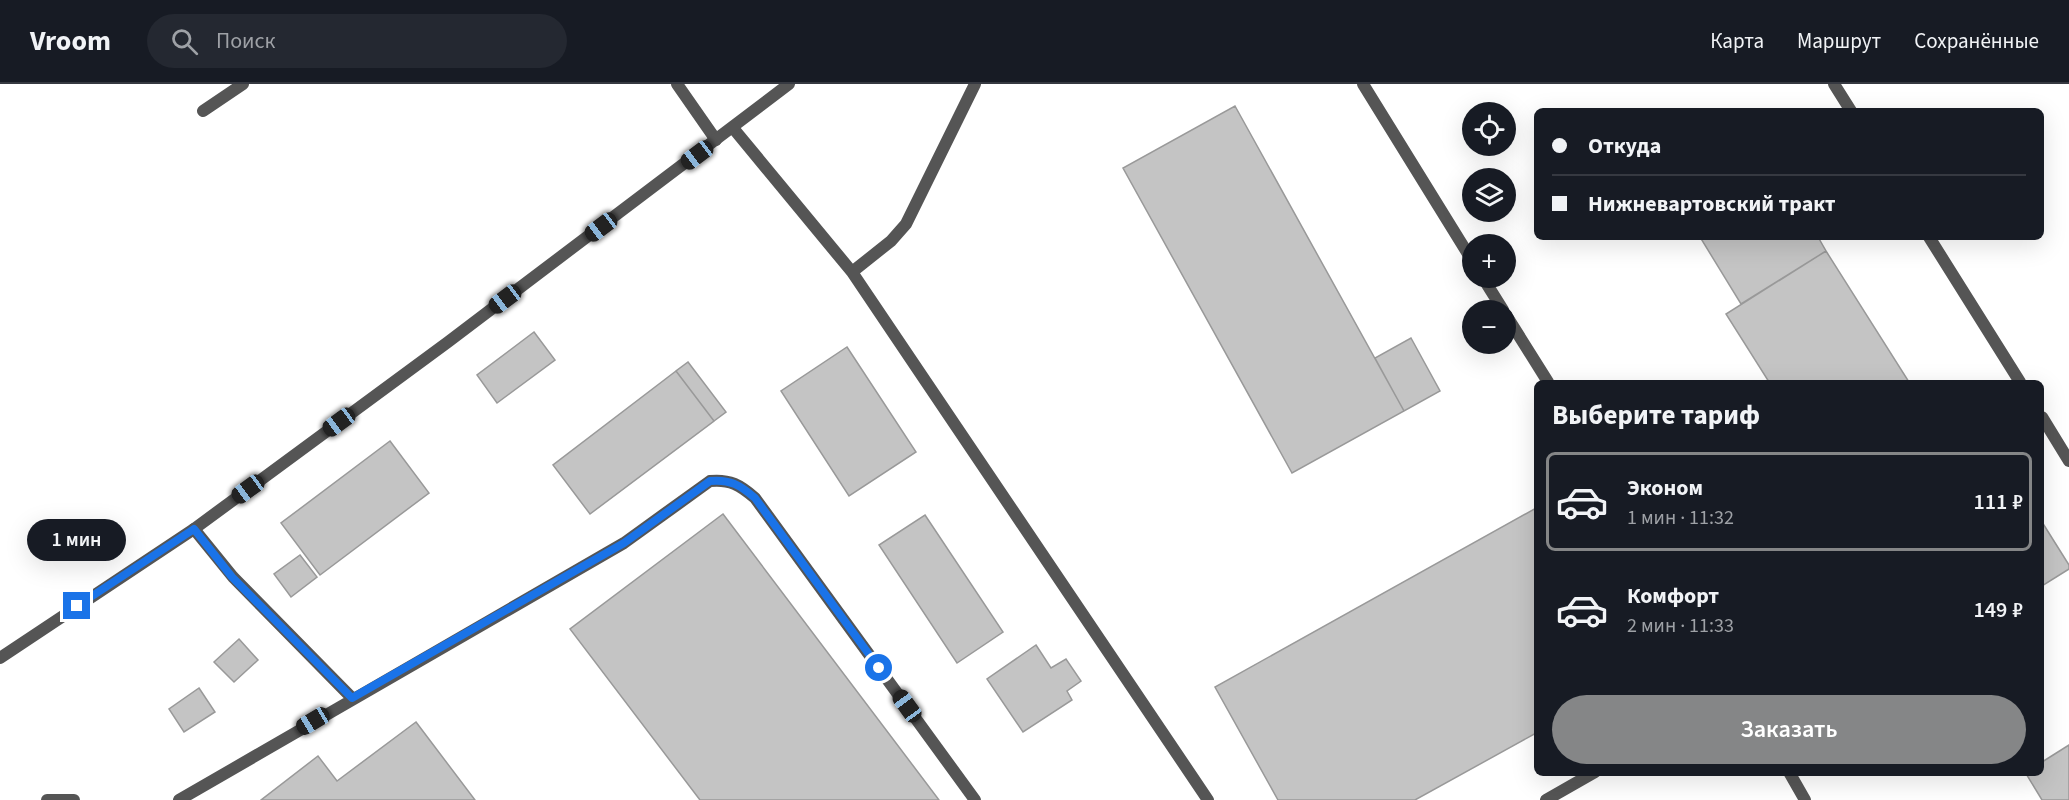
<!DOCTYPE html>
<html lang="ru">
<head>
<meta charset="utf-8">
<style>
  body { margin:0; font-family:"Source Sans 3",sans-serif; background:#242831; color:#f1f3f6; height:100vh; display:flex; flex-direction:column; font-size:22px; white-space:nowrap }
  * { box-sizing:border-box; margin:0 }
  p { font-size:20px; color:#9ea1a6 }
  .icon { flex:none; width:33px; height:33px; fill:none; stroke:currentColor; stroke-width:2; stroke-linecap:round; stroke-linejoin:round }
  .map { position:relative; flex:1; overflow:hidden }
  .details { position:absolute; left:1534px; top:296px; width:510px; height:396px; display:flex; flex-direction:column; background:#171b24; border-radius:9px; box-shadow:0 6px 24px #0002 }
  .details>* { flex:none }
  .top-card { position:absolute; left:1534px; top:24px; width:510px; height:132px; border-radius:9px; box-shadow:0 6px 24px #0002; display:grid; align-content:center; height:132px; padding:0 18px; background:#171b24 }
  .tools { position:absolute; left:1462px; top:18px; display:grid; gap:12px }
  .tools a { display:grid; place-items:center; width:54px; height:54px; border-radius:50%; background:#171b24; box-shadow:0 6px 24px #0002; font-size:30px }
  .end { position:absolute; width:27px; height:27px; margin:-14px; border:8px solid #1a73e8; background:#fff; box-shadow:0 0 0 3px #fff }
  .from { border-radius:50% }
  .bubble { position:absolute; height:42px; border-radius:21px; background:#171b24; box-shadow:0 6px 24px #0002; font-size:20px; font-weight:600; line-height:42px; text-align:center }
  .car { position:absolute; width:18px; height:36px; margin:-18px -9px; border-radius:8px; box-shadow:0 0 4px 2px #0007; background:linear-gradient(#222 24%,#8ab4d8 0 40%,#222 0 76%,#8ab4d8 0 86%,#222 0) }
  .top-card b { display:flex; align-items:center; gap:21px; height:57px; font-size:22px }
  .top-card b+b { border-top:2px solid #363941 }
  .top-card i { width:15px; height:15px; background:#f1f3f6 }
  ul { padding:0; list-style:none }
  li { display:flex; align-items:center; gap:18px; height:99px; margin:0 12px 9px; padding:0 6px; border:3px solid transparent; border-radius:9px }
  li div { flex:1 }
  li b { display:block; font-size:22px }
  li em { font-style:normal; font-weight:600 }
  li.selected { border-color:#858687 }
  li>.icon { width:54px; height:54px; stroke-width:1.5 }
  h2 { padding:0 18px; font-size:27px; line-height:72px }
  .cta { display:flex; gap:12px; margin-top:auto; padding:12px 18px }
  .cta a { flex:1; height:69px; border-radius:36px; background:#858687; color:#fff; font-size:24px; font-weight:600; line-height:69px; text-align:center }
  header { display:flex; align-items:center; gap:36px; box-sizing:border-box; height:84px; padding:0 30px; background:#171b24; border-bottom:2px solid #363941 }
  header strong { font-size:28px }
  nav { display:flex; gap:33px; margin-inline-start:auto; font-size:21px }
  .search { width:420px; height:54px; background:#242831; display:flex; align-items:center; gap:15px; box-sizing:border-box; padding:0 21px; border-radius:33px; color:#9ea1a6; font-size:22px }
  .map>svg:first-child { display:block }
</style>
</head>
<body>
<header>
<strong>Vroom</strong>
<div class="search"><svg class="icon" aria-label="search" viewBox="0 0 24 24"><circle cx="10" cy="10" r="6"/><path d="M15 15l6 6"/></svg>Поиск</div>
<nav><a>Карта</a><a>Маршрут</a><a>Сохранённые</a></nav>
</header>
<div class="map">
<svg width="2069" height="716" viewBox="0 0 2069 716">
  <rect width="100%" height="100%" fill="#fff"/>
  <path fill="#c4c4c4" stroke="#999" stroke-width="1.5" d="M1235,22L1404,327L1292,389L1123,84Z
    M1700,153H1818L1826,167L1741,220Z
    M1826,167L1909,298H1769L1726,230Z
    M534,248L555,276L497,319L477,291Z
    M1411,254L1440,307L1404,327L1375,274Z
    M847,263L916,368L849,412L781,307Z
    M688,278L726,328L714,337L676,287Z
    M676,287L714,337L590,430L553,381Z
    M390,357L429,409L320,491L281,439Z
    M1538,423V648L1415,716H1278L1215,603Z
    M723,430L939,716H700L570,545Z
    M925,431L1003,548L957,579L879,461Z
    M2042,438L2069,481V485L2042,502Z
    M300,471L317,493L291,513L274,490Z
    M239,555L258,576L234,598L214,578Z
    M1036,561L1051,584L1066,575L1081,597L1067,607L1072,616L1023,648L987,595Z
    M199,604L215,628L184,648L169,625Z
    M416,638L475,716H261L318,672L337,697Z
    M2069,661V716H2042L2025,688H2042V678Z"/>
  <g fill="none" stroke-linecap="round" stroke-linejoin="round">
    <path stroke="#555" stroke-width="12" d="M677,0L716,56
      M1363,0L1473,178
      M1834,0L1851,27
      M203,27L243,0
      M733,44L852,188L1208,716
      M1929,153L2020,298
      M852,188L891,157L906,140L975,0
      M1483,194L1503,226
      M1506,231L1548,298
      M2042,333L2069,377
      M194,445L233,493L352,614
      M1789,688L1805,716
      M47,716H74
      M179,716L624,459L710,397C730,395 740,401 755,414L975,716
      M1546,716L1595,688"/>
    <path stroke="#555" stroke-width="12" d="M0,574L194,445L448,258L789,0"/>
  </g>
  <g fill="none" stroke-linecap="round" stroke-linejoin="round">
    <path stroke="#1a73e8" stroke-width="8" d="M77,522L194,445L232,493L352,614L624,459L710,397C730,395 740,401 755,414L879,584"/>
  </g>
</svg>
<div class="tools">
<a><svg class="icon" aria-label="locate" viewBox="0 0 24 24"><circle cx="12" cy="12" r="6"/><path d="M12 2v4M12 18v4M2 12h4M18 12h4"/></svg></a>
<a><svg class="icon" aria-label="layers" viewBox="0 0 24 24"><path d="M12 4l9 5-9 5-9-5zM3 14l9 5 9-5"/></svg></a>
<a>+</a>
<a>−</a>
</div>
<i class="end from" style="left:879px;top:584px"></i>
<i class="end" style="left:77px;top:522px"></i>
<div class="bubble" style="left:27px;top:435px;width:99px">1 мин</div>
<i class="car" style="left:697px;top:71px;rotate:233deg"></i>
<i class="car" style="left:601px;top:143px;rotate:233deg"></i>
<i class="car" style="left:505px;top:215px;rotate:233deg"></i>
<i class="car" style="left:339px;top:338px;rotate:234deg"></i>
<i class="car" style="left:248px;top:405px;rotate:234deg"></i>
<i class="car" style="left:907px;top:622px;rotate:324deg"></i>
<i class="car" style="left:313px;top:637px;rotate:239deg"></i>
<div class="top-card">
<b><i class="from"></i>Откуда</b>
<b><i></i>Нижневартовский тракт</b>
</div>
<section class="details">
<h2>Выберите тариф</h2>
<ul>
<li class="selected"><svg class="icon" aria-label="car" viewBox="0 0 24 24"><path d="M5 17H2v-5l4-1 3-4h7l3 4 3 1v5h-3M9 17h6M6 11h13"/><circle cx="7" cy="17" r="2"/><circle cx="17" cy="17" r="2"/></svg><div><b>Эконом</b><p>1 мин · 11:32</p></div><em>111 ₽</em></li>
<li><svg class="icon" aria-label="car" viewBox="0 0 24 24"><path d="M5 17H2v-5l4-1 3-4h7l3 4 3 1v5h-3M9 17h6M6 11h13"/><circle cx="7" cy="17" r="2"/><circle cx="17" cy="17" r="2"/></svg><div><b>Комфорт</b><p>2 мин · 11:33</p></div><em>149 ₽</em></li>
</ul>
<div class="cta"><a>Заказать</a></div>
</section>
</div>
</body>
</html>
